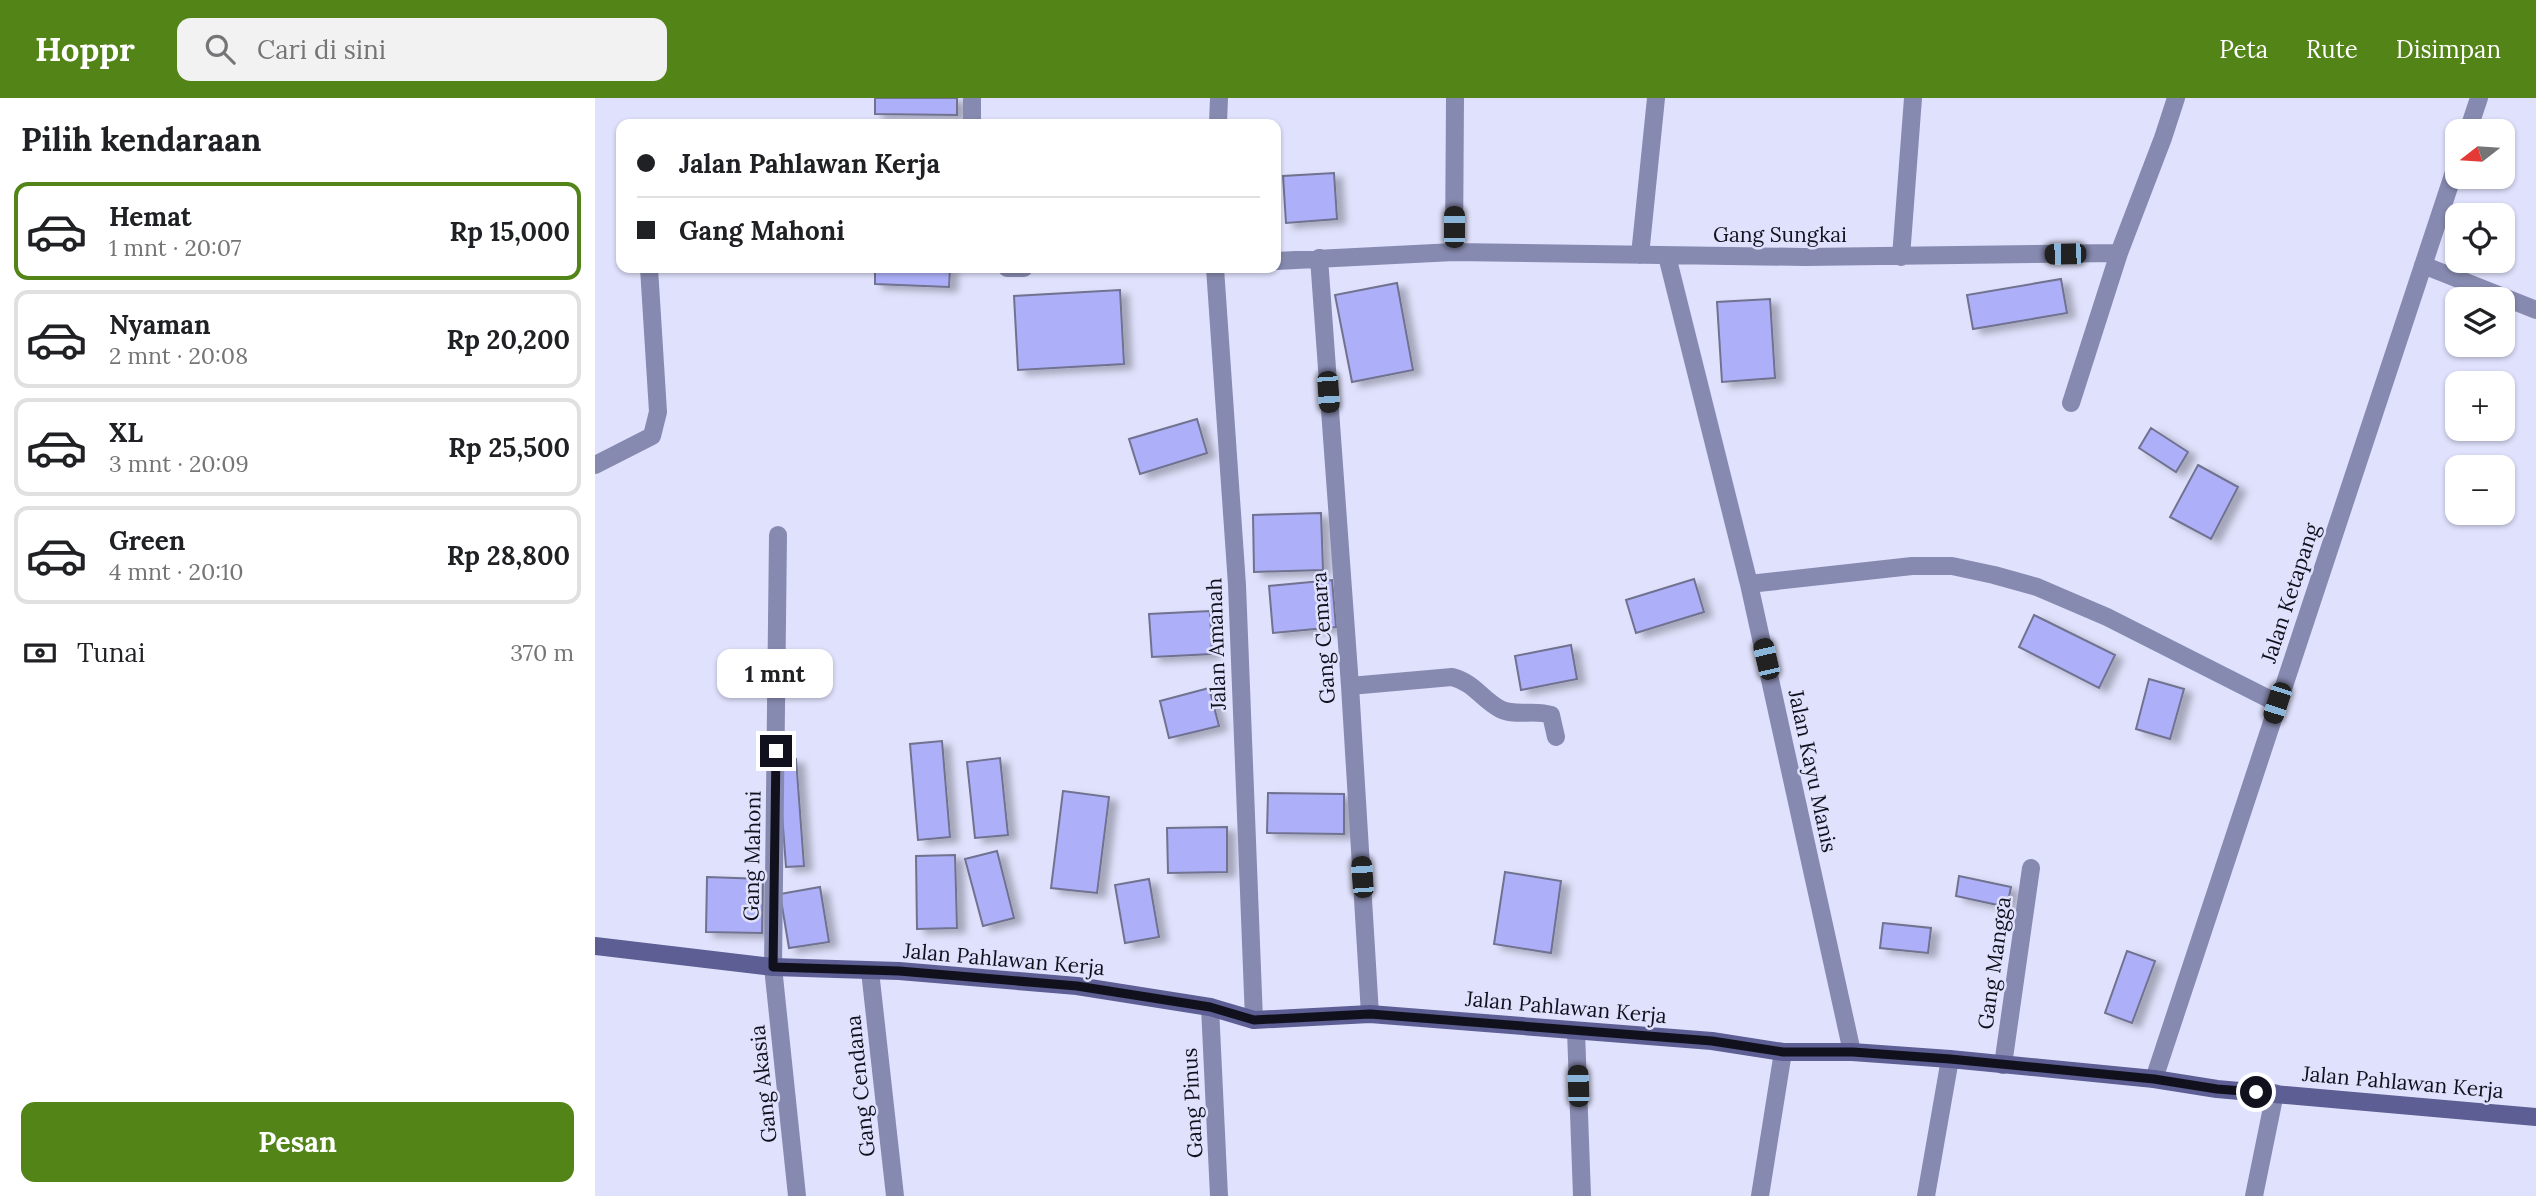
<!DOCTYPE html>
<html lang="id">
<head>
<meta charset="utf-8">
<style>
  body { margin:0; font-family:Lora,serif; background:#f2f2f2; color:#202124; height:100vh; display:flex; flex-direction:column; font-size:26px; white-space:nowrap }
  * { box-sizing:border-box; margin:0 }
  p { font-size:23px; color:#757577 }
  .icon { flex:none; width:38px; height:38px; fill:none; stroke:currentColor; stroke-width:2; stroke-linecap:round; stroke-linejoin:round }
  .map { position:relative; flex:1; overflow:hidden }
  .drawer { display:flex; flex-direction:column; background:#fff; width:595px }
  .drawer>* { flex:none }
  .banner { position:absolute; left:21px; top:21px; width:665px; height:154px; border-radius:14px; box-shadow:0 2px 5px #0004; display:grid; align-content:center; height:154px; padding:0 21px; background:#fff }
  .needle { width:46px; rotate:253deg }
  .buttons { position:absolute; left:1850px; top:21px; display:grid; gap:14px }
  .buttons a { display:grid; place-items:center; width:70px; height:70px; border-radius:14px; background:#fff; box-shadow:0 2px 5px #0004; font-size:35px }
  .end { position:absolute; width:32px; height:32px; margin:-16px; border:9px solid #11111d; background:#fff; box-shadow:0 0 0 4px #fff }
  .from { border-radius:50% }
  .bubble { position:absolute; height:49px; border-radius:14px; background:#fff; box-shadow:0 2px 5px #0004; font-size:23px; font-weight:700; line-height:49px; text-align:center }
  .car { position:absolute; width:21px; height:42px; margin:-21px -10px; border-radius:9px; box-shadow:0 0 5px 2px #0007; background:linear-gradient(#222 24%,#8ab4d8 0 40%,#222 0 76%,#8ab4d8 0 86%,#222 0) }
  .banner b { display:flex; align-items:center; gap:24px; height:66px; font-size:26px }
  .banner b+b { border-top:2px solid #e0e0e0 }
  .banner i { width:18px; height:18px; background:#202124 }
  ul { padding:0; list-style:none }
  li { display:flex; align-items:center; gap:21px; height:98px; margin:0 14px 10px; padding:0 7px; border:4px solid #e0e0e0; border-radius:14px }
  li div { flex:1 }
  li b { display:block; font-size:26px }
  li em { font-style:normal; font-weight:700 }
  li.active { border-color:#528417 }
  li>.icon { width:63px; height:63px; stroke-width:1.5 }
  h2 { padding:0 21px; font-size:32px; line-height:84px }
  .pay { display:flex; align-items:center; gap:18px; height:77px; padding:0 21px; font-size:26px }
  .pay p { margin-inline-start:auto }
  .primary-button { display:flex; gap:14px; margin-top:auto; padding:14px 21px }
  .primary-button a { flex:1; height:80px; border-radius:14px; background:#528417; color:#fff; font-size:28px; font-weight:700; line-height:80px; text-align:center }
  header { display:flex; align-items:center; gap:42px; box-sizing:border-box; height:98px; padding:0 35px; background:#528417; color:#fff }
  header strong { font-size:33px }
  nav { display:flex; gap:38px; margin-inline-start:auto; font-size:24px }
  .search { width:490px; height:63px; background:#f2f2f2; display:flex; align-items:center; gap:18px; box-sizing:border-box; padding:0 24px; border-radius:14px; color:#757577; font-size:26px }
  main { display:flex; flex:1; min-height:0 }
  .map>svg:first-child { display:block }
</style>
</head>
<body>
<header>
<strong>Hoppr</strong>
<div class="search"><svg class="icon" aria-label="search" viewBox="0 0 24 24"><circle cx="10" cy="10" r="6"/><path d="M15 15l6 6"/></svg>Cari di sini</div>
<nav><a>Peta</a><a>Rute</a><a>Disimpan</a></nav>
</header>
<main>
<section class="drawer">
<h2>Pilih kendaraan</h2>
<ul>
<li class="active"><svg class="icon" aria-label="car" viewBox="0 0 24 24"><path d="M5 17H2v-5l4-1 3-4h7l3 4 3 1v5h-3M9 17h6M6 11h13"/><circle cx="7" cy="17" r="2"/><circle cx="17" cy="17" r="2"/></svg><div><b>Hemat</b><p>1 mnt · 20:07</p></div><em>Rp 15,000</em></li>
<li><svg class="icon" aria-label="car" viewBox="0 0 24 24"><path d="M5 17H2v-5l4-1 3-4h7l3 4 3 1v5h-3M9 17h6M6 11h13"/><circle cx="7" cy="17" r="2"/><circle cx="17" cy="17" r="2"/></svg><div><b>Nyaman</b><p>2 mnt · 20:08</p></div><em>Rp 20,200</em></li>
<li><svg class="icon" aria-label="car" viewBox="0 0 24 24"><path d="M5 17H2v-5l4-1 3-4h7l3 4 3 1v5h-3M9 17h6M6 11h13"/><circle cx="7" cy="17" r="2"/><circle cx="17" cy="17" r="2"/></svg><div><b>XL</b><p>3 mnt · 20:09</p></div><em>Rp 25,500</em></li>
<li><svg class="icon" aria-label="car" viewBox="0 0 24 24"><path d="M5 17H2v-5l4-1 3-4h7l3 4 3 1v5h-3M9 17h6M6 11h13"/><circle cx="7" cy="17" r="2"/><circle cx="17" cy="17" r="2"/></svg><div><b>Green</b><p>4 mnt · 20:10</p></div><em>Rp 28,800</em></li>
</ul>
<div class="pay"><svg class="icon" aria-label="cash" viewBox="0 0 24 24"><path d="M3 7h18v10H3z"/><circle cx="12" cy="12" r="2"/></svg>Tunai<p>370 m</p></div>
<div class="primary-button"><a>Pesan</a></div>
</section>
<div class="map">
<svg width="1941" height="1098" viewBox="0 0 1941 1098">
  <defs>
    <filter id="shadow"><feDropShadow dx="8" dy="4.5" stdDeviation="3.5" flood-color="#0004"/></filter>
  </defs>
  <rect width="100%" height="100%" fill="#e0e2fd"/>
  <path fill="#adb0f8" stroke="#707290" stroke-width="2" filter="url(#shadow)" d="M280,0H362V17L280,16Z
    M283,23L337,26H282Z
    M739,75L742,121L691,125L688,78Z
    M280,170H355L354,189L280,186Z
    M1466,181L1472,215L1378,231L1372,197Z
    M802,185L818,272L757,284L740,197Z
    M525,192L529,266L423,272L419,198Z
    M1175,201L1180,280L1127,284L1122,204Z
    M602,321L612,355L545,376L534,341Z
    M1556,330L1593,354L1581,374L1544,350Z
    M1603,367L1643,389L1616,441L1575,419Z
    M726,415L728,472L659,474L658,417Z
    M1099,481L1109,514L1041,535L1031,502Z
    M737,482L741,529L678,535L674,488Z
    M615,513L617,556L557,559L554,516Z
    M1439,517L1520,557L1504,590L1424,549Z
    M976,547L982,581L926,592L920,558Z
    M1554,581L1589,591L1575,641L1541,631Z
    M614,590L624,628L574,640L565,603Z
    M347,643L355,739L323,742L315,646Z
    M405,660L413,737L380,740L372,664Z
    M201,661L209,768L191,769L183,662Z
    M468,693L514,699L502,795L456,790Z
    M673,695L749,696V736L672,735Z
    M632,729V774L573,775L572,730Z
    M402,753L419,820L388,828L370,761Z
    M360,757L362,830L322,831L321,758Z
    M910,774L966,783L956,855L899,846Z
    M1364,778L1416,789L1412,809L1361,798Z
    M112,779L168,781L167,835L111,834Z
    M554,781L564,839L530,845L520,787Z
    M225,789L234,844L194,850L185,796Z
    M1288,825L1336,830L1333,855L1285,850Z
    M1532,853L1560,863L1537,925L1510,915Z"/>
  <g fill="none" stroke-linecap="round" stroke-linejoin="round">
    <path stroke="#878ab0" stroke-width="18" d="M377,26V0
      M623,26L624,0
      M1873,33L1884,0
      M859,154L860,0
      M1045,157L1061,0
      M1072,158L1154,486L1257,954
      M1306,159L1318,0
      M724,160L755,588L775,916
      M681,163L859,154L1210,159L1524,155L1568,40L1581,0
      M1828,167L1941,212
      M412,170H429
      M620,170L642,487L659,922
      M1476,305L1524,155
      M0,367L57,338L63,314L54,170
      M183,437L178,869L202,1098
      M1154,486L1317,468H1357L1399,477L1442,489L1512,519L1682,605
      M755,588L857,579C880,585 886,601 905,611C921,619 940,611 956,617L961,639
      M275,873L300,1098
      M615,909L624,1098
      M981,933L987,1098
      M1408,967L1436,770
      M1559,981L1862,65
      M1165,1098L1188,954
      M1331,1098L1355,961
      M1659,1098L1680,995"/>
    <path stroke="#5c5e94" stroke-width="18" d="M0,848L178,869L304,873L482,888L615,909L659,922L775,916L1117,943L1188,954H1257L1355,961L1559,981L1622,991L1941,1019"/>
  </g>
  <g fill="none" stroke-linecap="round" stroke-linejoin="round">
    <path stroke="#11111d" stroke-width="9" d="M181,653L178,869L304,873L482,888L615,909L659,922L775,916L1117,943L1188,954H1258L1355,961L1559,981L1622,991L1661,994"/>
  </g>
  <g text-anchor="middle" dominant-baseline="central" stroke-width="5" stroke-linejoin="round" paint-order="stroke">
    <g font-size="21" fill="#11111d" stroke="#e0e2fd">
      <text x="1185" y="136">Gang Sungkai</text>
      <text transform="translate(1695 495) rotate(-72)">Jalan Ketapang</text>
      <text transform="translate(728 540) rotate(-94)">Gang Cemara</text>
      <text transform="translate(621 546) rotate(-92)">Jalan Amanah</text>
      <text transform="translate(1218 673) rotate(78)">Jalan Kayu Manis</text>
      <text transform="translate(157 758) rotate(-89)">Gang Mahoni</text>
      <text transform="translate(409 861) rotate(5)">Jalan Pahlawan Kerja</text>
      <text transform="translate(1399 865) rotate(-82)">Gang Mangga</text>
      <text transform="translate(971 909) rotate(5)">Jalan Pahlawan Kerja</text>
      <text transform="translate(1808 984) rotate(5)">Jalan Pahlawan Kerja</text>
      <text transform="translate(168 986) rotate(-96)">Gang Akasia</text>
      <text transform="translate(265 988) rotate(-96)">Gang Cendana</text>
      <text transform="translate(597 1005) rotate(-93)">Gang Pinus</text>
    </g>
  </g>
</svg>
<div class="buttons">
<a><svg class="needle" viewBox="-14 -14 28 28"><path d="M0-13l5 13h-10z" fill="#e53935"/><path d="M0 13l5-13h-10z" fill="#757577"/></svg></a>
<a><svg class="icon" aria-label="locate" viewBox="0 0 24 24"><circle cx="12" cy="12" r="6"/><path d="M12 2v4M12 18v4M2 12h4M18 12h4"/></svg></a>
<a><svg class="icon" aria-label="layers" viewBox="0 0 24 24"><path d="M12 4l9 5-9 5-9-5zM3 14l9 5 9-5"/></svg></a>
<a>+</a>
<a>−</a>
</div>
<i class="end from" style="left:1661px;top:994px"></i>
<i class="end" style="left:181px;top:653px"></i>
<div class="bubble" style="left:122px;top:551px;width:116px">1 mnt</div>
<i class="car" style="left:859px;top:129px;rotate:0deg"></i>
<i class="car" style="left:1470px;top:156px;rotate:269deg"></i>
<i class="car" style="left:733px;top:294px;rotate:176deg"></i>
<i class="car" style="left:1171px;top:561px;rotate:347deg"></i>
<i class="car" style="left:1682px;top:605px;rotate:198deg"></i>
<i class="car" style="left:767px;top:779px;rotate:356deg"></i>
<i class="car" style="left:983px;top:988px;rotate:358deg"></i>
<div class="banner">
<b><i class="from"></i>Jalan Pahlawan Kerja</b>
<b><i></i>Gang Mahoni</b>
</div>
</div>
</main>
</body>
</html>
